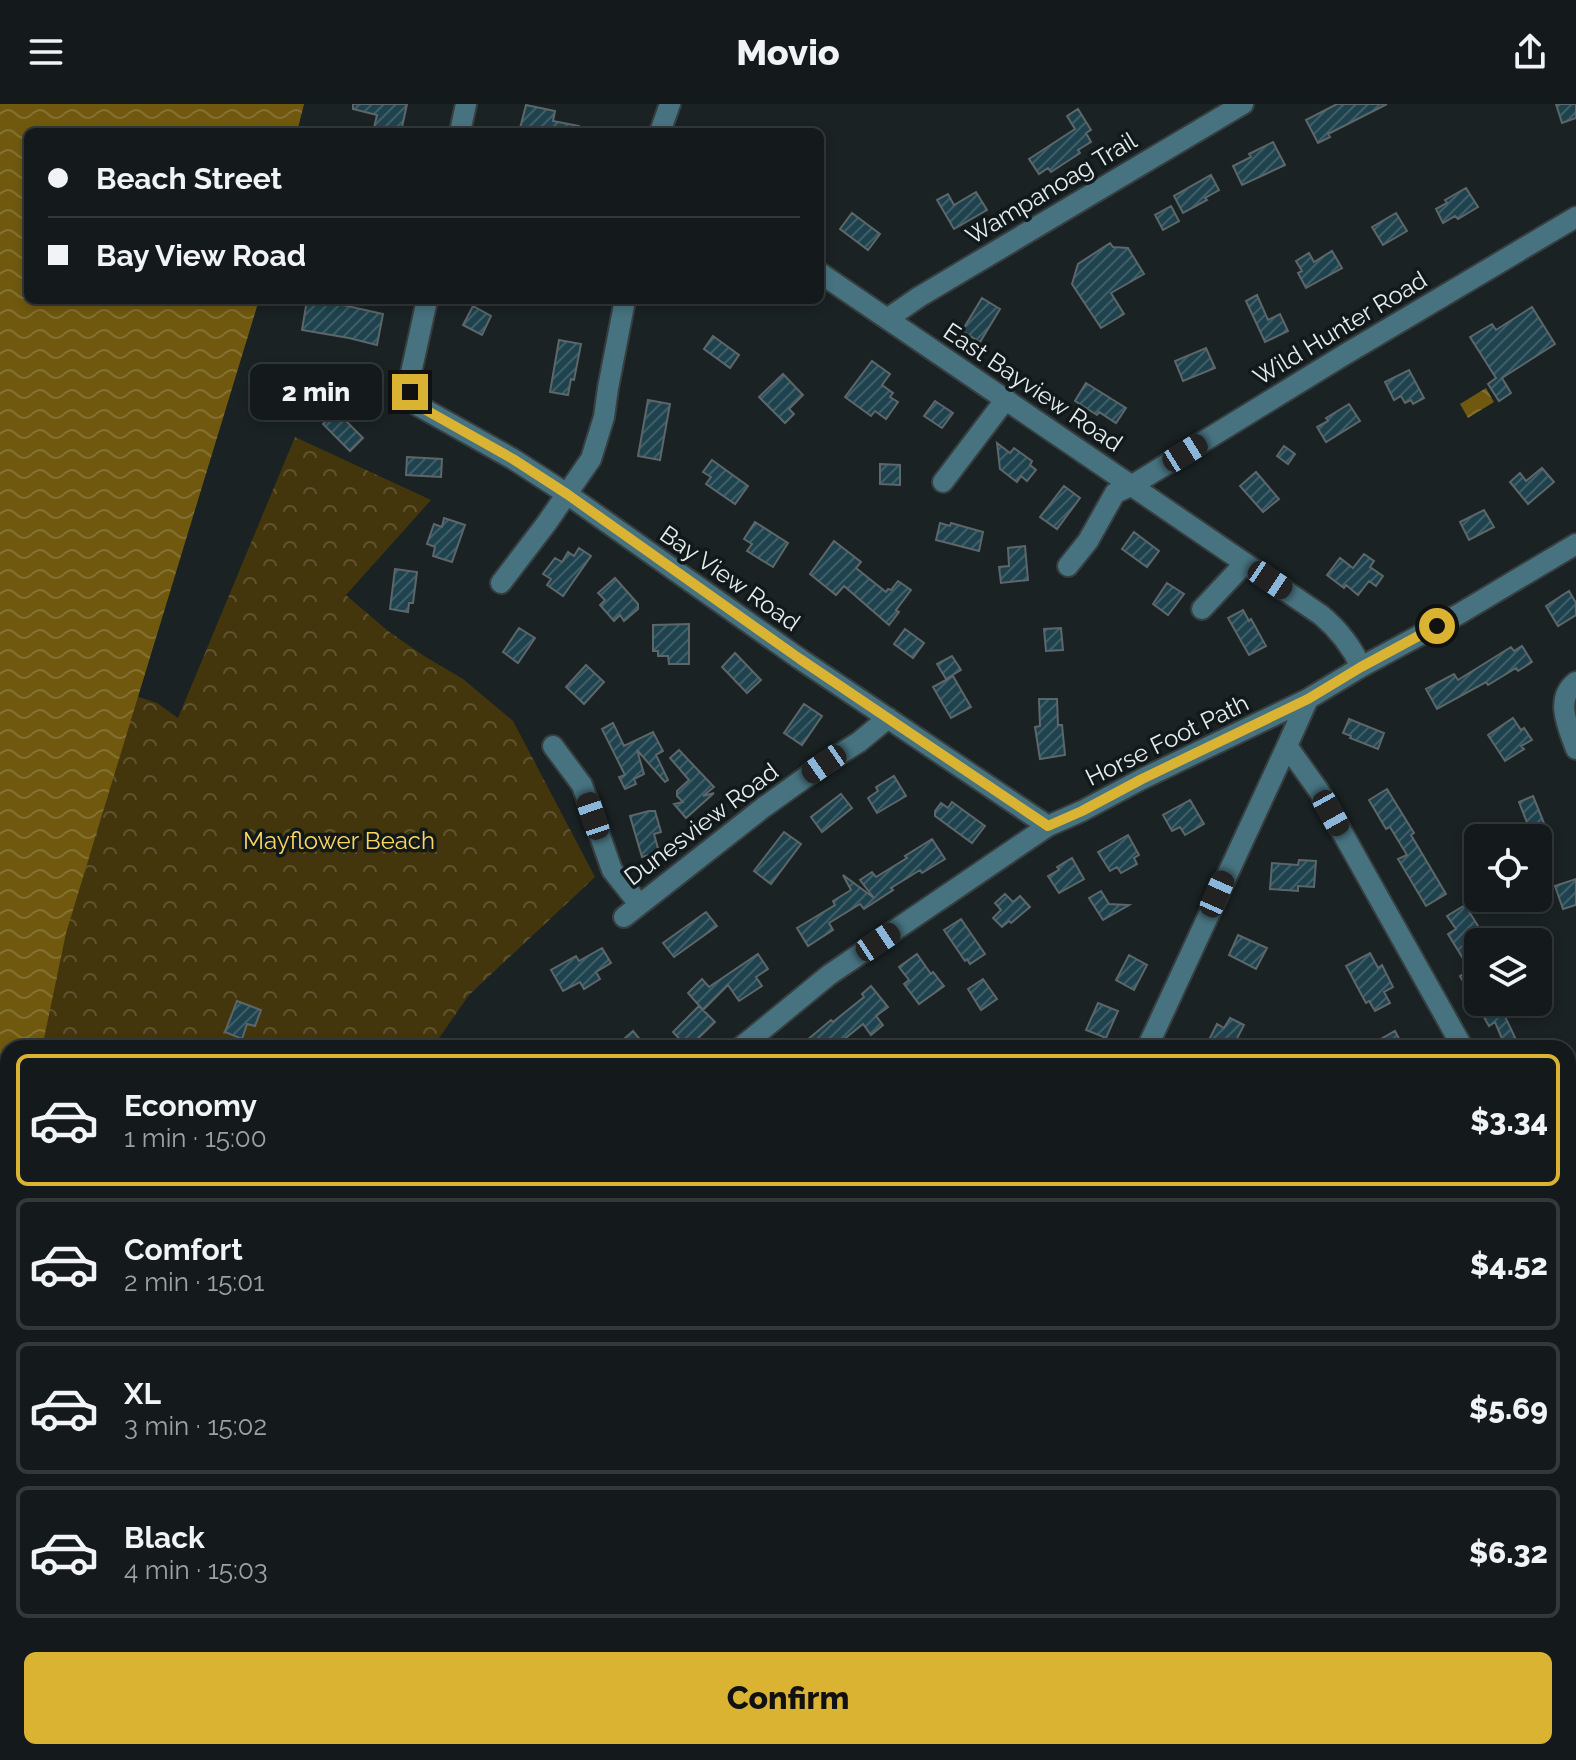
<!DOCTYPE html>
<html lang="en">
<head>
<meta charset="utf-8">
<style>
  body { margin:0; font-family:Raleway,sans-serif; background:#212728; color:#f1f3f6; height:100vh; display:flex; flex-direction:column; font-size:30px; white-space:nowrap }
  * { box-sizing:border-box; margin:0 }
  p { font-size:26px; color:#9da1a3 }
  .icon { flex:none; width:44px; height:44px; fill:none; stroke:currentColor; stroke-width:2; stroke-linecap:round; stroke-linejoin:round }
  .map { position:relative; flex:1; overflow:hidden }
  .side { position:absolute; left:0px; top:936px; width:1576px; height:720px; display:flex; flex-direction:column; background:#141a1b; border-radius:24px 24px 0 0; box-shadow:0 4px 12px #0003,0 0 0 2px #33383a }
  .side>* { flex:none }
  .hud { position:absolute; left:24px; top:24px; width:800px; height:176px; border-radius:12px; box-shadow:0 4px 12px #0003,0 0 0 2px #33383a; display:grid; align-content:center; height:176px; padding:0 24px; background:#141a1b }
  .fabs { position:absolute; left:1464px; top:720px; display:grid; gap:16px }
  .fabs a { display:grid; place-items:center; width:88px; height:88px; border-radius:12px; background:#141a1b; box-shadow:0 4px 12px #0003,0 0 0 2px #33383a; font-size:40px }
  .end { position:absolute; width:36px; height:36px; margin:-18px; border:10px solid #dbb333; background:#111; box-shadow:0 0 0 4px #111 }
  .from { border-radius:50% }
  .bubble { position:absolute; height:56px; border-radius:12px; background:#141a1b; box-shadow:0 4px 12px #0003,0 0 0 2px #33383a; font-size:26px; font-weight:800; line-height:56px; text-align:center }
  .car { position:absolute; width:24px; height:48px; margin:-24px -12px; border-radius:10px; box-shadow:0 0 6px 2px #0007; background:linear-gradient(#222 24%,#8ab4d8 0 40%,#222 0 76%,#8ab4d8 0 86%,#222 0) }
  .hud b { display:flex; align-items:center; gap:28px; height:76px; font-size:30px }
  .hud b+b { border-top:2px solid #33383a }
  .hud i { width:20px; height:20px; background:#f1f3f6 }
  ul { padding:14px 0 0; list-style:none }
  li { display:flex; align-items:center; gap:24px; height:132px; margin:0 16px 12px; padding:0 8px; border:4px solid #33383a; border-radius:12px }
  li div { flex:1 }
  li b { display:block; font-size:30px }
  li em { font-style:normal; font-weight:800 }
  li.selected { border-color:#dbb333 }
  li>.icon { width:72px; height:72px; stroke-width:1.5 }
  .action { display:flex; gap:16px; margin-top:auto; padding:16px 24px }
  .action a { flex:1; height:92px; border-radius:12px; background:#dbb333; color:#111; font-size:32px; font-weight:800; line-height:92px; text-align:center }
  header { display:flex; justify-content:space-between; align-items:center; height:104px; padding:0 24px; background:#141a1b; font-size:36px; font-weight:800 }
  .map>svg:first-child { display:block }
</style>
</head>
<body>
<header><svg class="icon" aria-label="menu" viewBox="0 0 24 24"><path d="M4 6h16M4 12h16M4 18h16"/></svg>Movio<svg class="icon" aria-label="share" viewBox="0 0 24 24"><path d="M12 15V3M7 8l5-5 5 5M5 13v7h14v-7"/></svg></header>
<div class="map">
<svg width="1576" height="1656" viewBox="0 0 1576 1656">
  <defs>
    <pattern id="wetland-marsh" width="20" height="14" patternUnits="userSpaceOnUse" patternTransform="scale(2)"><rect width="20" height="14" fill="#44360c"/><path d="M1 5h8M5 5V1M11 12h8M15 12V8" fill="none" stroke="#5f5330"/></pattern>
    <pattern id="park-crowns" width="20" height="18" patternUnits="userSpaceOnUse" patternTransform="scale(2)"><rect width="20" height="18" fill="#44360c"/><path d="M2 6a3 3 0 1 1 6 0M12 15a3 3 0 1 1 6 0" fill="none" stroke="#5f5330"/></pattern>
    <pattern id="water-waves" width="16" height="10" patternUnits="userSpaceOnUse" patternTransform="scale(2)"><rect width="16" height="10" fill="#70590f"/><path d="M0 5q4-4 8 0t8 0" fill="none" stroke="#847132"/></pattern>
    <pattern id="building-hatch" width="6" height="6" patternUnits="userSpaceOnUse" patternTransform="scale(2)"><rect width="6" height="6" fill="#1f434e"/><path d="M-1 1l2-2M0 6l6-6M5 7l2-2" fill="none" stroke="#405e68"/></pattern>
  </defs>
  <rect width="100%" height="100%" fill="#1a2224"/>
  <path fill="url(#wetland-marsh)" d="M947,1648H1078L1077,1656H947Z"/>
  <path fill="url(#park-crowns)" d="M295,333L431,396L346,491L388,527L424,552L463,575L513,617L595,773L469,891L432,944H8L88,576L157,599L178,614Z
    M0,1366H8V1648H93L95,1656H0Z"/>
  <path fill="url(#water-waves)" d="M0,0H304L297,28H28V196H259L66,829L42,944H8V1184L0,1252Z
    M1486,284L1494,298L1468,314L1460,300Z"/>
  <path fill="url(#building-hatch)" stroke="#5d6669" stroke-width="2" d="M353,0H407L401,28H373L377,11L353,5Z
    M1337,0H1387L1328,30L1330,33L1318,39L1306,16Z
    M1556,0H1576V14L1562,19Z
    M526,1L555,7L553,17L579,22L578,28H519Z
    M1078,5L1091,26L1086,29L1091,38L1078,46L1080,49L1051,68L1048,64L1039,70L1029,55L1075,25L1067,12Z
    M1273,38L1285,61L1242,81L1233,62L1251,53L1249,50Z
    M1211,71L1219,86L1205,94L1207,96L1183,109L1174,92Z
    M1466,84L1478,103L1458,115L1455,112L1443,119L1436,105L1447,99L1445,96Z
    M976,88L987,106L954,125L937,96L948,90L954,101Z
    M1171,102L1179,117L1163,126L1155,111Z
    M852,109L880,130L868,146L840,125Z
    M1396,109L1407,127L1383,141L1372,123Z
    M1110,139L1113,143L1128,144L1144,170L1111,189L1124,210L1101,224L1072,180L1078,160Z
    M1332,147L1342,164L1306,184L1298,169L1302,167L1296,157L1309,149L1314,158Z
    M1257,191L1268,216L1280,210L1288,227L1265,238L1246,197Z
    M982,194L1000,205L980,238L962,227Z
    M307,196L334,199L383,210L377,241L349,234L302,226Z
    M473,202L491,212L482,231L463,221Z
    M1532,203L1555,240L1502,274L1511,289L1499,297L1488,280L1496,274L1470,233L1492,220L1496,226Z
    M713,232L739,251L730,264L704,245Z
    M559,236L581,240L574,276L571,275L568,291L550,288Z
    M1206,244L1215,264L1183,277L1175,257Z
    M872,257L890,270L882,281L893,289L890,293L898,298L886,315L875,307L871,312L845,293Z
    M1409,266L1424,294L1413,300L1411,296L1405,299L1401,292L1394,296L1385,278Z
    M783,270L803,291L789,305L794,310L785,319L759,293Z
    M1086,279L1126,304L1116,319L1099,308L1097,311L1075,297Z
    M648,296L670,300L660,356L638,352Z
    M935,297L953,309L942,324L924,312Z
    M1349,300L1360,317L1326,338L1317,323L1328,317L1326,314Z
    M336,307L363,334L350,347L323,320Z
    M997,339L1010,349L1014,344L1032,357L1030,361L1036,366L1027,377L1021,372L1017,378L1000,365Z
    M1284,342L1295,350L1288,360L1277,352Z
    M407,353L442,355L441,373L406,371Z
    M712,356L748,382L735,400L706,380L711,373L703,368Z
    M880,360L900,361V381L880,380Z
    M1542,364L1554,378L1528,400L1510,378L1520,369L1526,377Z
    M1256,368L1279,395L1263,408L1240,382Z
    M1064,382L1080,394L1057,425L1040,413Z
    M1484,406L1494,423L1469,436L1460,418Z
    M444,414L465,421L452,458L433,452L435,443L427,440L434,420L442,423Z
    M755,418L788,439L773,463L747,447L752,440L744,435Z
    M940,419L950,422L951,419L983,428L979,447L936,436Z
    M1134,428L1159,447L1147,463L1122,445Z
    M834,437L861,458L856,464L886,488L888,485L891,486L898,477L911,486L896,506L899,508L889,521L844,482L836,491L810,470Z
    M1025,442L1028,476L1001,479L999,463L1009,462L1008,444Z
    M579,444L591,452L563,492L547,481L551,475L543,470L555,454L562,458L568,448L574,452Z
    M1364,450L1374,457L1370,463L1383,472L1376,482L1369,477L1358,491L1346,481L1344,484L1327,471L1340,454L1353,464Z
    M395,465L417,468L413,499H409L408,508L390,505Z
    M615,474L638,500V505L624,517L620,511L614,517L600,501L605,496L598,489Z
    M1167,479L1184,490L1168,511L1153,500Z
    M1569,487L1576,499V511L1558,522L1546,502Z
    M1243,506L1249,517L1251,515L1266,542L1249,551L1228,514Z
    M689,520V560H669L668,552H658V547H653V521Z
    M519,524L535,534L518,559L503,548Z
    M1061,524L1063,546L1046,547L1044,525Z
    M905,525L924,539L913,554L894,540Z
    M1522,542L1532,558L1518,567L1516,564L1488,581L1486,578L1437,605L1426,585L1454,570L1458,576L1511,543L1514,547Z
    M735,549L761,576L747,589L722,563Z
    M952,552L961,566L946,575L937,560Z
    M586,561L604,578L584,600L566,583Z
    M953,572L971,603L951,614L933,583Z
    M1039,595H1057L1058,621H1062L1065,651L1040,655L1035,623L1040,622Z
    M804,600L822,612L802,641L784,629Z
    M1513,614L1521,626L1524,624L1532,636L1521,642L1524,645L1505,657L1488,631Z
    M1349,615L1384,629L1378,645L1350,634L1351,632L1343,629Z
    M613,619L624,642L653,628L663,647L656,651L668,676L665,678L637,646L644,670L634,675L636,680L625,685L619,673L625,671L602,625Z
    M679,646L714,683L703,692L714,689L686,714L674,700L683,698L677,692V687L689,676L670,654Z
    M894,672L906,692L877,709L868,694L878,687L876,683Z
    M1387,685L1414,729L1411,731L1446,790L1426,802L1398,755L1407,751L1390,723L1386,725L1369,696Z
    M841,690L852,704L822,728L811,713Z
    M1533,692L1550,734H1533L1519,698Z
    M1190,696L1204,720L1185,731L1180,723L1172,727L1163,711Z
    M952,698L985,722L972,739L935,712V707L941,699L948,704Z
    M649,707H655L661,728L654,730L659,748L642,753L630,712Z
    M784,728L801,740L771,780L754,767Z
    M1128,731L1139,751L1134,754L1137,760L1121,769L1117,763L1110,767L1098,748Z
    M932,735L945,755L922,769L920,766L891,784L893,786L864,805L860,800L829,819L833,826L808,842L797,824L835,801L833,797L851,786L843,771L874,794L860,776L872,768L876,773L907,754L905,752Z
    M1072,754L1084,775L1059,789L1048,772L1059,766L1057,763Z
    M1299,756L1316,757L1314,783L1298,782V787L1270,785L1272,759L1298,761Z
    M1576,775V801L1563,805L1555,782Z
    M1101,787L1109,800L1129,801L1103,816L1089,794Z
    M1005,790L1013,798L1020,792L1030,803L1011,819L1009,817L1002,823L993,814L1001,806L995,799Z
    M1465,801L1488,838H1478V898H1498L1520,944H1506L1495,918L1489,922L1460,872L1470,866L1448,830L1456,825L1447,812Z
    M706,808L717,822L674,853L663,839Z
    M961,815L985,850L970,860L967,855L965,857L944,826Z
    M1238,831L1267,844L1256,865L1229,851Z
    M602,844L611,859L596,868L600,875L584,885L580,878L563,887L551,866L576,852L579,857Z
    M1370,849L1378,864L1382,861L1393,883L1384,888L1390,899L1375,907L1369,897L1366,899L1346,862Z
    M758,850L768,865L756,873L762,882L739,897L728,881L703,906L688,889L702,875L709,883Z
    M917,850L931,870L933,868L944,882L919,900L904,880L909,876L899,863Z
    M1129,851L1147,861L1134,886L1116,876Z
    M983,875L997,895L981,906L968,885Z
    M871,882L888,903L876,912L883,921L871,931L863,920L842,937L848,944H814L807,936L831,916L833,918L864,893L862,890Z
    M237,897L261,906L255,922L247,920L242,935L225,928Z
    M1098,899L1118,907L1106,934L1086,926Z
    M699,902L715,918L688,944L673,928Z
    M1230,914L1244,921L1232,944H1205L1217,920L1224,924Z
    M633,927L647,944H614Z
    M1395,927L1404,944H1365Z"/>
  <g fill="none" stroke-linecap="round" stroke-linejoin="round">
    <defs>
      <path id="minor" d="M460,28L466,0
        M660,28L670,0
        M820,169L1321,511C1339,526 1351,541 1361,563
        M427,196L411,269L410,288L417,301L513,355L567,390L800,555L1048,722
        M887,215L919,193L1243,0
        M943,378L1006,295
        M1068,462L1088,437L1115,389L1131,382L1344,251L1576,113
        M501,479L546,420L591,355L604,313L608,284L625,196
        M1202,505L1245,459
        M1576,578C1554,595 1568,623 1576,645
        M1308,595L1287,642L1319,687L1463,944
        M553,642L582,681L612,766L639,800
        M624,813L764,703L824,660L859,638L888,614
        M740,944L829,871L1048,722L1082,707L1142,675L1308,595L1361,563L1459,510L1576,440
        M1147,944L1287,642
        M1568,1053L1576,1049
        M1568,1129L1576,1143
        M1568,1255L1576,1251
        M1568,1452L1576,1447
        M1568,1487L1576,1502
        M878,1648L879,1656
        M1384,1648L1394,1656
        M264,1649L265,1648
        M727,1656L735,1648"/>
    </defs>
    <use href="#minor" stroke="#373e40" stroke-width="24"/>
    <use href="#minor" stroke="#47727f" stroke-width="20"/>
  </g>
  <g fill="none" stroke-linecap="round" stroke-linejoin="round">
    <path stroke="#dbb333" stroke-width="10" d="M410,288L417,301L513,355L567,390L800,555L1048,722L1082,707L1142,675L1308,595L1361,563L1437,522"/>
  </g>
  <g text-anchor="middle" dominant-baseline="central" stroke-width="7" stroke-linejoin="round" paint-order="stroke">
    <g font-size="24" fill="#e7ecee" stroke="#11191b">
      <text transform="translate(1051 84) rotate(-31)">Wampanoag Trail</text>
      <text transform="translate(1340 224) rotate(-31)">Wild Hunter Road</text>
      <text transform="translate(1033 283) rotate(34)">East Bayview Road</text>
      <text transform="translate(730 474) rotate(35)">Bay View Road</text>
      <text transform="translate(1167 636) rotate(-26)">Horse Foot Path</text>
      <text transform="translate(701 720) rotate(-37)">Dunesview Road</text>
    </g>
    <g font-size="24" fill="#fed55d" stroke="#11191b">
      <text x="339" y="736">Mayflower Beach</text>
    </g>
  </g>
</svg>
<div class="fabs">
<a><svg class="icon" aria-label="locate" viewBox="0 0 24 24"><circle cx="12" cy="12" r="6"/><path d="M12 2v4M12 18v4M2 12h4M18 12h4"/></svg></a>
<a><svg class="icon" aria-label="layers" viewBox="0 0 24 24"><path d="M12 4l9 5-9 5-9-5zM3 14l9 5 9-5"/></svg></a>
</div>
<i class="end from" style="left:1437px;top:522px"></i>
<i class="end" style="left:410px;top:288px"></i>
<div class="bubble" style="left:250px;top:260px;width:132px">2 min</div>
<i class="car" style="left:1185px;top:349px;rotate:58deg"></i>
<i class="car" style="left:1270px;top:476px;rotate:124deg"></i>
<i class="car" style="left:824px;top:660px;rotate:235deg"></i>
<i class="car" style="left:1331px;top:709px;rotate:151deg"></i>
<i class="car" style="left:593px;top:712px;rotate:341deg"></i>
<i class="car" style="left:1217px;top:790px;rotate:24deg"></i>
<i class="car" style="left:878px;top:838px;rotate:56deg"></i>
<div class="hud">
<b><i class="from"></i>Beach Street</b>
<b><i></i>Bay View Road</b>
</div>
<section class="side">
<ul>
<li class="selected"><svg class="icon" aria-label="car" viewBox="0 0 24 24"><path d="M5 17H2v-5l4-1 3-4h7l3 4 3 1v5h-3M9 17h6M6 11h13"/><circle cx="7" cy="17" r="2"/><circle cx="17" cy="17" r="2"/></svg><div><b>Economy</b><p>1 min · 15:00</p></div><em>$3.34</em></li>
<li><svg class="icon" aria-label="car" viewBox="0 0 24 24"><path d="M5 17H2v-5l4-1 3-4h7l3 4 3 1v5h-3M9 17h6M6 11h13"/><circle cx="7" cy="17" r="2"/><circle cx="17" cy="17" r="2"/></svg><div><b>Comfort</b><p>2 min · 15:01</p></div><em>$4.52</em></li>
<li><svg class="icon" aria-label="car" viewBox="0 0 24 24"><path d="M5 17H2v-5l4-1 3-4h7l3 4 3 1v5h-3M9 17h6M6 11h13"/><circle cx="7" cy="17" r="2"/><circle cx="17" cy="17" r="2"/></svg><div><b>XL</b><p>3 min · 15:02</p></div><em>$5.69</em></li>
<li><svg class="icon" aria-label="car" viewBox="0 0 24 24"><path d="M5 17H2v-5l4-1 3-4h7l3 4 3 1v5h-3M9 17h6M6 11h13"/><circle cx="7" cy="17" r="2"/><circle cx="17" cy="17" r="2"/></svg><div><b>Black</b><p>4 min · 15:03</p></div><em>$6.32</em></li>
</ul>
<div class="action"><a>Confirm</a></div>
</section>
</div>
</body>
</html>
